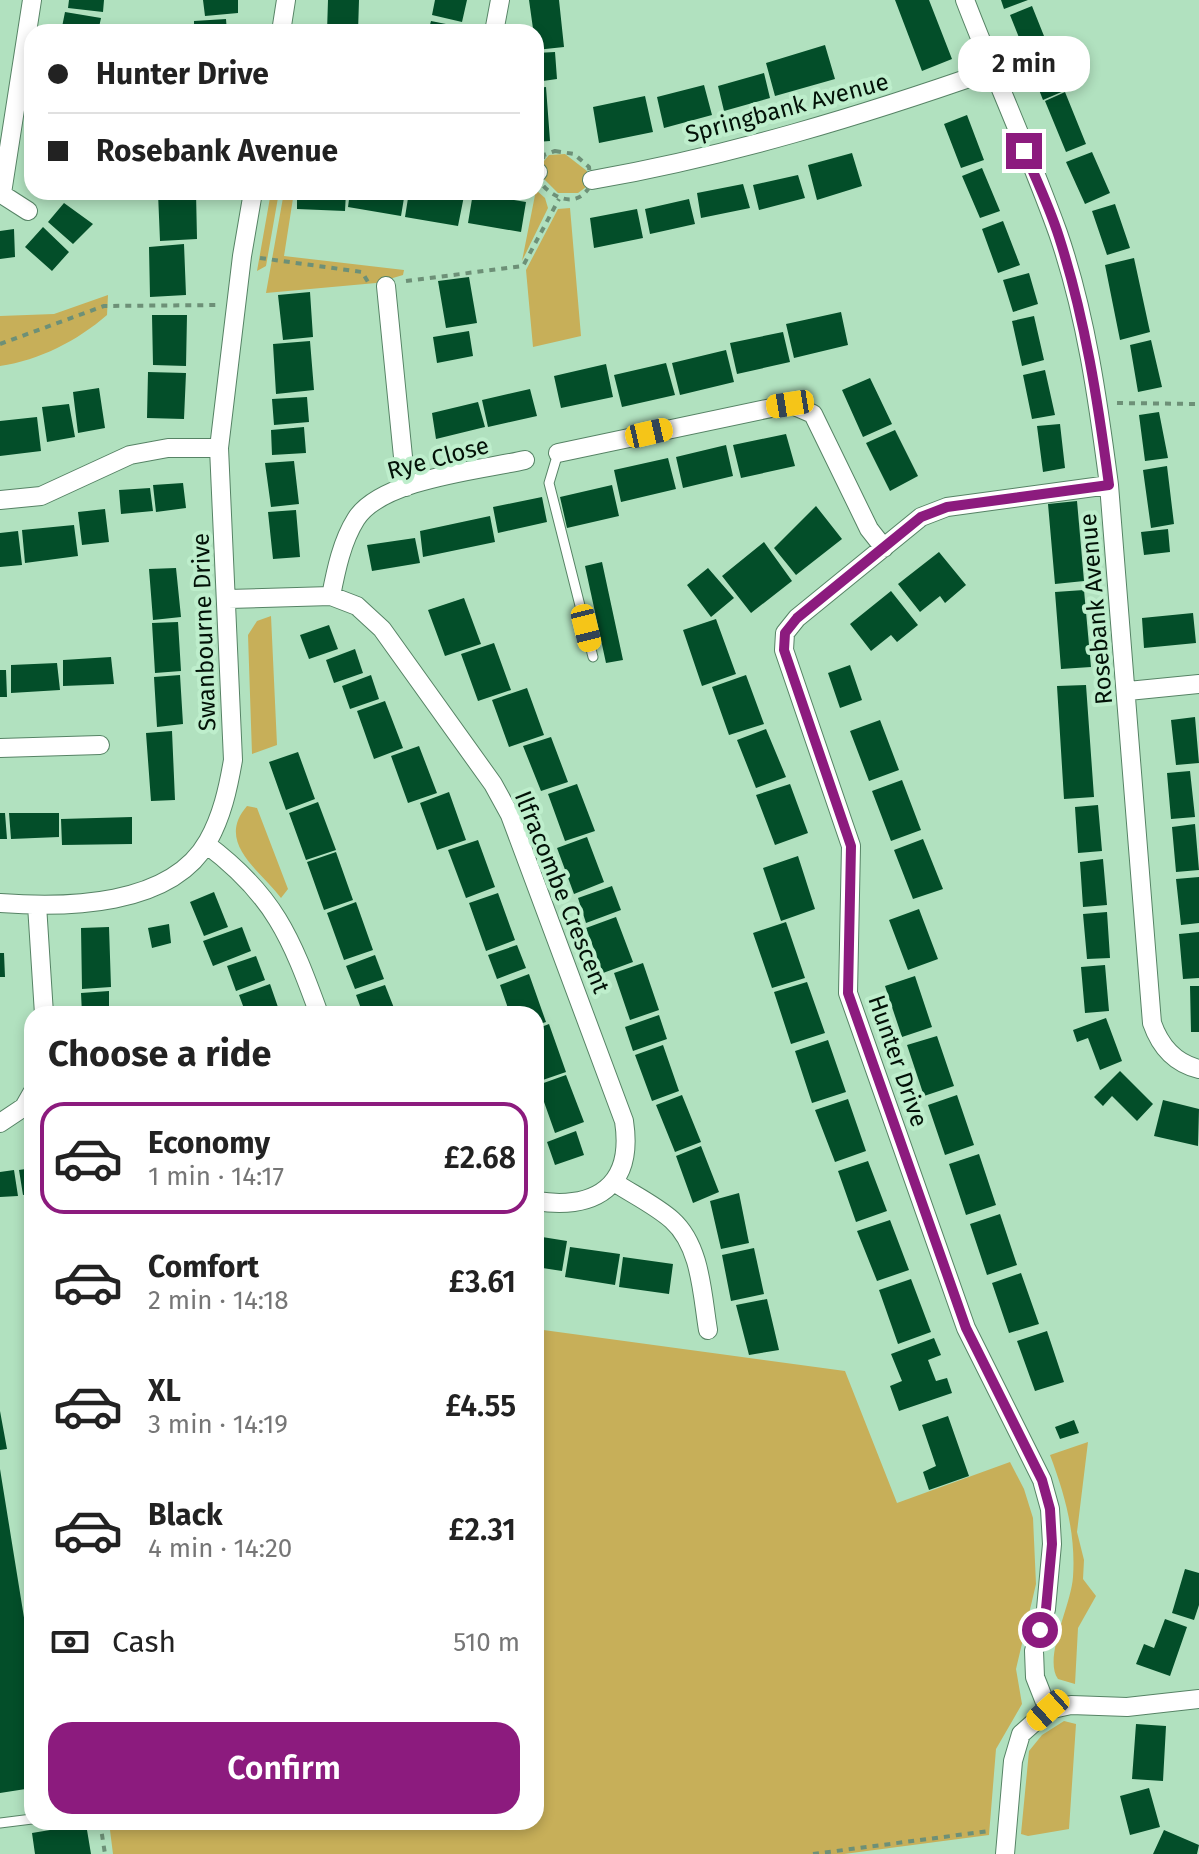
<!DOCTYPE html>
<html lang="en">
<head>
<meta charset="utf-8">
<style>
  body { margin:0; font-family:"Fira Sans",sans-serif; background:#f2f2f2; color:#222; height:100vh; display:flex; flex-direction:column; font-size:30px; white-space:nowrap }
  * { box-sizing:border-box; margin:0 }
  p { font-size:26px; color:#767676 }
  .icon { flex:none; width:44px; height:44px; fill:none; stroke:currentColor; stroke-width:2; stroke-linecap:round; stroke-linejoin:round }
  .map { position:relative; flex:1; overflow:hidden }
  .sheet { position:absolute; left:24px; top:1006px; width:520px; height:824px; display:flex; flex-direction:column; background:#fff; border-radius:24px; box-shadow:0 4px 12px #0003 }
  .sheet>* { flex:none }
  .guide { position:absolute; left:24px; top:24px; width:520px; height:176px; border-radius:24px; box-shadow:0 4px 12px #0003; display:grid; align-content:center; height:176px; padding:0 24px; background:#fff }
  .end { position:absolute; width:36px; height:36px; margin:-18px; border:10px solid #8c1b7e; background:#fff; box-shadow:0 0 0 4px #fff }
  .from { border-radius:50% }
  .bubble { position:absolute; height:56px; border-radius:24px; background:#fff; box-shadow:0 4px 12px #0003; font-size:26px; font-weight:600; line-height:56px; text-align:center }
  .car { position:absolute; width:24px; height:48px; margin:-24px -12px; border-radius:10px; box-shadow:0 0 6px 2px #0007; background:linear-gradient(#f5c518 24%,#345 0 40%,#f5c518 0 76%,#345 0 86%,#f5c518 0) }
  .guide b { display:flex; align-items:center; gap:28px; height:76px; font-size:30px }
  .guide b+b { border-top:2px solid #e0e0e0 }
  .guide i { width:20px; height:20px; background:#222 }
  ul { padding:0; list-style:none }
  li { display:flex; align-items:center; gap:24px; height:112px; margin:0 16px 12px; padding:0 8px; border:4px solid transparent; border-radius:24px }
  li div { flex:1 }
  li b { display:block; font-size:30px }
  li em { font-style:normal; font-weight:600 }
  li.selected { border-color:#8c1b7e }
  li>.icon { width:72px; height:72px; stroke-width:1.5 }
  h2 { padding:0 24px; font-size:36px; line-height:96px }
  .pay { display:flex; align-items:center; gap:20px; height:88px; padding:0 24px; font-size:30px }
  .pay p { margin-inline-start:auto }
  .primary-button { display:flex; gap:16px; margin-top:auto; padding:16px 24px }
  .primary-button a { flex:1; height:92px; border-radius:24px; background:#8c1b7e; color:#fff; font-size:32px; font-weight:600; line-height:92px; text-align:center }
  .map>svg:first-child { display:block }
</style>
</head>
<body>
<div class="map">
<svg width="1199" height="1854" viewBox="0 0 1199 1854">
  <rect width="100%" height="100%" fill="#b1e1bf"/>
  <path fill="#c7af59" d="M565,154L587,171L586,187L578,193H558L543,178L544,161L549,155Z
    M536,190L545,198L548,208L522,261Z
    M271,192H279L266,266L257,271Z
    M284,192H294L284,256L404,270L403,275L376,283L266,293Z
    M570,208L581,336L533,347L526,270L558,209Z
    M108,295L107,315C77,341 40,360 0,366V316L54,314Z
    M271,616L277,745L252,754L248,635L257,621Z
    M247,806L257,808L288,889L281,898C260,870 215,843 247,806Z
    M536,1329L845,1371L897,1503L1010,1462L1024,1489L1033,1518L1036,1584L1016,1669L1022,1704L996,1749L989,1835L844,1854H113L109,1822H536Z
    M1088,1442L1077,1532L1084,1560L1083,1579L1096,1596L1078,1628L1075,1684L1058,1679C1043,1658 1071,1606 1073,1577C1076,1534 1065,1495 1050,1455Z
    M1064,1721L1076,1724L1069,1829L1028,1836L1021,1834L1029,1751L1042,1735Z"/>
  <path fill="#034e29" d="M69,0H104L103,12L68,8Z
    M203,0H238V13L205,16Z
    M328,0H359L358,32H327Z
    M435,0H467L462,22L432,15Z
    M529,0H559L564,47L536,50Z
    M895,0H929L952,59L922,71Z
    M1001,0H1028L1004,9Z
    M1032,6L1050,51L1028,60L1010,15Z
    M65,12L101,18L98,32H61Z
    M226,19L227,32H194V21Z
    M431,21L461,27L460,32H428Z
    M825,45L835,79L775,96L766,63Z
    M555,52L557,79L536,82V53Z
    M1059,54L1073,87L1043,100L1030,67Z
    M764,73L770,98L724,111L718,86Z
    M704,85L712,115L664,128L657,97Z
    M546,87L550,141L536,142V88Z
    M1065,92L1086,144L1066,152L1045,101Z
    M645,96L653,132L599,143L593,107Z
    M967,115L984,160L961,168L944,124Z
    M1092,152L1110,193L1085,204L1066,162Z
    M852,153L862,186L817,200L808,165Z
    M982,168L1000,211L980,218L962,176Z
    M798,175L805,198L759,210L753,185Z
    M743,184L750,208L701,218L697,193Z
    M196,192L197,239L160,241L158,193Z
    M297,192H346L345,211L297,209Z
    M350,192H405L401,216L348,207Z
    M409,192L464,196L458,226L405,217Z
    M473,193L526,202L521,232L468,223Z
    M689,199L695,224L650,234L645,209Z
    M64,203L93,224L73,244L48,222Z
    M1115,204L1130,248L1107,255L1092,211Z
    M637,209L643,238L594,248L590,218Z
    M1003,221L1020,265L998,273L982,229Z
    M43,227L69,252L52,271L25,247Z
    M14,229L15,257L0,259V231Z
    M184,244L186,295L150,297L149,247Z
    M1134,258L1150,332L1120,340L1105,265Z
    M1029,273L1038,304L1013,312L1003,280Z
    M469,277L477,323L446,328L438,281Z
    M310,292L313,337L283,340L278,295Z
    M841,312L848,345L794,358L786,324Z
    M152,315H187L186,366L153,365Z
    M1034,316L1044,360L1022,366L1012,321Z
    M469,331L473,356L437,363L433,337Z
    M783,332L790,362L737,374L730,343Z
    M1151,340L1162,387L1138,392L1130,345Z
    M310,341L314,390L276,394L273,344Z
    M726,350L734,382L680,395L672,363Z
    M666,363L675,395L622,407L614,375Z
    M606,364L613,397L561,408L554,376Z
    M1045,370L1055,415L1032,419L1023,375Z
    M148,372L186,373L184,419L147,418Z
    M870,378L892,424L863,437L842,390Z
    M99,388L105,428L78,433L73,392Z
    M530,389L537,416L488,427L482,400Z
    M307,397L309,422L274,425L272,399Z
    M478,402L485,427L436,439L432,413Z
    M69,404L75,437L47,442L42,407Z
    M1159,412L1168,458L1145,461L1139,415Z
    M37,417L41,451L0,456V421Z
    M1060,424L1065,468L1043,472L1037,426Z
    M304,427L306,453L272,455L271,430Z
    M895,430L918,476L890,491L866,443Z
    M786,434L795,466L741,478L733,445Z
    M726,445L733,476L683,488L676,457Z
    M668,458L676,489L621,502L614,470Z
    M294,461L299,504L271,507L265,463Z
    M1167,466L1174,524L1151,528L1143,470Z
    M183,483L186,508L156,512L153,485Z
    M612,485L619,516L567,528L560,497Z
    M150,488L153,511L121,514L119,490Z
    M542,497L547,522L498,533L493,507Z
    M1077,501L1084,581L1055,584L1048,504Z
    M816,506L842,539L796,575L774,548Z
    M105,509L109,542L82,545L78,512Z
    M296,510L300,557L273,559L268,512Z
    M490,516L495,542L423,557L420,531Z
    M74,525L78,556L25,563L22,530Z
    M1168,529L1170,552L1144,555L1141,532Z
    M18,531L22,565L0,567V533Z
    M415,538L420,563L372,571L367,545Z
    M764,542L792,581L751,613L722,576Z
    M939,552L966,585L945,603L940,596L920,612L898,584Z
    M602,562L623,660L606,663L585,566Z
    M176,568L181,617L153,620L149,569Z
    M708,568L734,598L711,617L687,585Z
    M1084,590L1091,667L1061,669L1055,592Z
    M891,591L918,625L897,642L891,635L871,651L850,624Z
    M464,598L481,644L445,656L428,610Z
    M1193,613L1196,643L1144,648L1142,618Z
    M716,619L736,674L702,686L683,630Z
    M178,622L181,671L155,673L152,623Z
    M329,625L338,649L309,659L300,635Z
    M494,643L511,690L478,701L461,654Z
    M355,649L363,673L334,683L326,660Z
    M111,657L114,684L63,686V660Z
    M57,663L60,690L11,693V665Z
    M850,665L862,700L840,708L828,673Z
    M0,670H6L7,697H0Z
    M180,675L183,724L157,727L154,677Z
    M371,675L379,699L350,709L342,686Z
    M746,675L764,724L729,735L712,687Z
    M1086,685L1094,797L1064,799L1057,686Z
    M527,688L544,735L509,747L492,700Z
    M385,701L403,748L374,759L357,711Z
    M1195,717L1199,763L1176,765L1171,720Z
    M880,720L899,770L869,781L850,731Z
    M766,729L786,777L756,788L737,740Z
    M172,731L175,800L151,801L146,733Z
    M551,737L568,782L541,791L523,746Z
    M419,746L437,793L408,803L391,756Z
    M298,752L315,799L286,810L269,762Z
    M1190,771L1195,817L1171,819L1167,773Z
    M902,780L921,830L891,841L872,791Z
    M577,784L595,831L565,841L548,794Z
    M790,784L808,833L775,845L756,795Z
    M449,792L466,840L437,850L420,803Z
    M318,802L336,850L306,860L289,813Z
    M1098,805L1102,851L1078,853L1075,807Z
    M0,813H5L7,839H0Z
    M9,813H59V837L11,839Z
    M132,817V844L62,845L61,819Z
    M1195,824L1199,870L1176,872L1172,827Z
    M587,837L604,882L574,894L557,848Z
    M923,839L943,889L913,899L894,850Z
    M478,840L495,887L466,898L448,850Z
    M336,852L353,900L324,910L307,862Z
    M798,856L815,909L781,921L763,868Z
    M1103,859L1107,905L1083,907L1080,862Z
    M1199,877V923L1181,925L1176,879Z
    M612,886L621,910L586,923L578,898Z
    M214,892L228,927L204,936L190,902Z
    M498,893L515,940L486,951L469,903Z
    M356,902L373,950L344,960L327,913Z
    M919,909L938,959L908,970L889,920Z
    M1107,912L1110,958L1087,959L1083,914Z
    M616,917L633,962L603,973L586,928Z
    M786,922L805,978L772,988L753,933Z
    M169,924L171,943L152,948L148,928Z
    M109,927L111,987L82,989L81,928Z
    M242,927L251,951L213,966L203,941Z
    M1199,932V978L1183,979L1179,934Z
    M517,945L526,968L497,979L488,955Z
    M0,953H4L5,977H0Z
    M375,955L384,979L355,989L346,966Z
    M256,956L265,980L236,991L227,966Z
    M643,963L659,1010L630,1020L614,973Z
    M1105,965L1109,1011L1085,1013L1081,967Z
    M529,974L546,1022L536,1025V1014H510L500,985Z
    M915,976L932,1027L902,1037L885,986Z
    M807,982L825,1033L791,1044L774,992Z
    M270,984L279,1010L246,1014L239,995Z
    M385,985L394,1008L363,1014L356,995Z
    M1190,986H1199V1032H1191Z
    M109,991V1014H82L81,993Z
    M659,1015L667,1039L633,1051L625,1027Z
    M1106,1018L1122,1061L1100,1070L1088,1038L1077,1042L1073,1030Z
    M549,1024L566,1072L537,1082L536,1029Z
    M937,1036L954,1086L924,1096L907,1045Z
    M828,1040L846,1092L812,1103L795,1051Z
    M663,1045L679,1091L652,1101L635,1055Z
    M1120,1071L1153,1104L1137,1121L1112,1096L1103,1106L1094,1097Z
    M566,1075L584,1122L555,1133L538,1085Z
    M682,1095L701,1142L675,1152L656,1105Z
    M957,1095L974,1145L945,1155L928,1105Z
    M848,1099L866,1151L835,1162L815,1110Z
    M1163,1100L1199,1109L1198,1146L1154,1136Z
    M576,1131L584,1155L555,1165L547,1142Z
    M701,1146L719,1192L693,1203L676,1156Z
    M979,1154L996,1205L966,1215L949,1164Z
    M868,1161L887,1211L856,1222L838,1171Z
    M32,1168V1194L23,1195L19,1170Z
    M14,1170L18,1196L0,1197V1172Z
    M739,1193L749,1243L721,1249L710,1201Z
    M1000,1214L1017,1265L987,1275L970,1224Z
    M890,1220L909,1270L877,1281L857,1231Z
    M536,1236L567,1241L562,1271L536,1267Z
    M570,1247L620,1254L615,1285L565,1277Z
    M754,1248L764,1294L731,1301L722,1255Z
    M623,1257L673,1264L669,1294L619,1287Z
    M1021,1273L1039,1324L1009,1333L992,1283Z
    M911,1279L931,1332L898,1344L879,1290Z
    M767,1299L779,1350L749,1355L736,1305Z
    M1047,1331L1064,1382L1035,1391L1017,1341Z
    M934,1338L941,1355L928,1360L936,1381L947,1378L952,1393L899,1411L890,1386L902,1381L891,1354Z
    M0,1411L7,1449L0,1450Z
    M948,1416L969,1476L929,1490L923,1472L936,1466L922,1425Z
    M1074,1420L1079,1433L1060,1439L1055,1427Z
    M0,1469L32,1667V1788L0,1793Z
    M1185,1569L1199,1573V1605L1194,1620L1172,1613Z
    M1165,1619L1187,1627L1170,1676L1136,1664L1144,1644L1154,1648Z
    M1136,1724L1166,1726L1163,1781L1132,1779Z
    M1149,1788L1160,1827L1130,1835L1120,1796Z
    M86,1824L91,1854H35L32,1833Z
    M1164,1830L1199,1845L1197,1854H1153Z"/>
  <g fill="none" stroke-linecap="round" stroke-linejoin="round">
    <defs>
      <path id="service" d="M558,453L549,483L593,657
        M0,1823L32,1819"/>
      <path id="minor" d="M965,0C995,78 1030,155 1058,233C1086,314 1098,401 1109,485L1152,1023C1160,1046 1174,1063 1199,1069
        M281,32L286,0
        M494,32L500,0
        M536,172H538
        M592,180C729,156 861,116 992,70
        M0,193L28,211
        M2,193L32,0
        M386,286L406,487
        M558,453L790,404L813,414L869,529L884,548
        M0,500L41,496L130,455L168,448H219
        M331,596C336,570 342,541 356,519C381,479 481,470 525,460
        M228,599L331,596L357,606L382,629L493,784L510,815L624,1121C634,1186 596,1210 536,1201
        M1128,691L1199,684
        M0,748L100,745
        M206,844C274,895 291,937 319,1014
        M0,903C65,908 171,907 208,841C222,816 228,789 233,760L219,448L242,256L253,192
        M37,905L44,1014
        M0,1123L24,1107L32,1093
        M614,1182C632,1194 655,1205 672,1220C701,1246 702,1294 708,1330
        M1048,1710L1035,1677L1034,1651L1046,1609L1052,1544L1050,1509L1042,1480L966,1328L848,993L851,846L784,650L785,633L797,618L921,517L947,507L1109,485
        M1048,1710L1071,1705L1127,1707L1199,1699
        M1005,1854L1013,1761L1021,1734L1048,1710"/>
    </defs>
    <use href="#service" stroke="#568365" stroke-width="11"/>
    <use href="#minor" stroke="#568365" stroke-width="20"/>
    <path stroke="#6d9077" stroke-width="4" stroke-dasharray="6 6" stroke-linecap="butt" d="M555,151L574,154L589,167L591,184C578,211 550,198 538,179L544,155Z
      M260,258L362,272L368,282
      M406,281L523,266L559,199
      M0,344L104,306L219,305
      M1117,403L1199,404
      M32,1383V1390
      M100,1822L105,1854
      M813,1854L989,1831"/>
    <use href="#service" stroke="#fff" stroke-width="9"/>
    <use href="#minor" stroke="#fff" stroke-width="18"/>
  </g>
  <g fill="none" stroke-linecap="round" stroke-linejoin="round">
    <path stroke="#8c1b7e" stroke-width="10" d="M1024,151C1036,179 1050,208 1059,237C1085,318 1098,402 1109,485L947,507L921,517L797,618L785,633L784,650L851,846L848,993L966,1328L1042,1480L1050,1509L1052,1544L1046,1609L1040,1630"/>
  </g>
  <g text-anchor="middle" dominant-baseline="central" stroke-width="8" stroke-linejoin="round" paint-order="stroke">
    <g font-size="24" fill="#021107" stroke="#beeecc">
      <text transform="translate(787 108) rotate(-15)">Springbank Avenue</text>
      <text transform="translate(438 458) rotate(-15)">Rye Close</text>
      <text transform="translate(1096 609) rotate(-95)">Rosebank Avenue</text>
      <text transform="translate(204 632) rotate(-92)">Swanbourne Drive</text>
      <text transform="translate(562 892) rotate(68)">Ilfracombe Crescent</text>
      <text transform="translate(898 1061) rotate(71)">Hunter Drive</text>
    </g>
  </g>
</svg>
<i class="end from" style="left:1040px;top:1630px"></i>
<i class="end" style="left:1024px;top:151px"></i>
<div class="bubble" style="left:958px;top:36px;width:132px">2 min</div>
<i class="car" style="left:790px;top:404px;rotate:261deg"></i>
<i class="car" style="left:649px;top:433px;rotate:77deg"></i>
<i class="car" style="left:586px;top:628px;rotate:166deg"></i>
<i class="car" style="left:1048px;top:1710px;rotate:228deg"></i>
<div class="guide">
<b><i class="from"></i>Hunter Drive</b>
<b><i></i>Rosebank Avenue</b>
</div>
<section class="sheet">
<h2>Choose a ride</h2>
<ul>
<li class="selected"><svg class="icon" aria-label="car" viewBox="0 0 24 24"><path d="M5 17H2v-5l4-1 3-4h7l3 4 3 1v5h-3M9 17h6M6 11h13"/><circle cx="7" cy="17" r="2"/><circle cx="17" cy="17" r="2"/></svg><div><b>Economy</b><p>1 min · 14:17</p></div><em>£2.68</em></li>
<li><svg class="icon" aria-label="car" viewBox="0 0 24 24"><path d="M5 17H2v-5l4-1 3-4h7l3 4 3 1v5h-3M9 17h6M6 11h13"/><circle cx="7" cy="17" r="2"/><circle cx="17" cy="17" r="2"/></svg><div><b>Comfort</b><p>2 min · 14:18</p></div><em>£3.61</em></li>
<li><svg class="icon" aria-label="car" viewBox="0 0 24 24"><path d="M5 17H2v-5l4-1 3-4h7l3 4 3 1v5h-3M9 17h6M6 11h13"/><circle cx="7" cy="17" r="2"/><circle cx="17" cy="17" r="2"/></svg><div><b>XL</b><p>3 min · 14:19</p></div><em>£4.55</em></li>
<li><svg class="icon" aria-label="car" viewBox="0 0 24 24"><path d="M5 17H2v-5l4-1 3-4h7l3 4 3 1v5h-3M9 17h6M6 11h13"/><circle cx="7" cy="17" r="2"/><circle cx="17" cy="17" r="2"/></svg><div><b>Black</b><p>4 min · 14:20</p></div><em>£2.31</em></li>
</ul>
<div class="pay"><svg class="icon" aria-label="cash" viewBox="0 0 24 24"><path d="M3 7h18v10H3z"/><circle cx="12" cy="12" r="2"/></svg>Cash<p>510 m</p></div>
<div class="primary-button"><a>Confirm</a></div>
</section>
</div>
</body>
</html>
